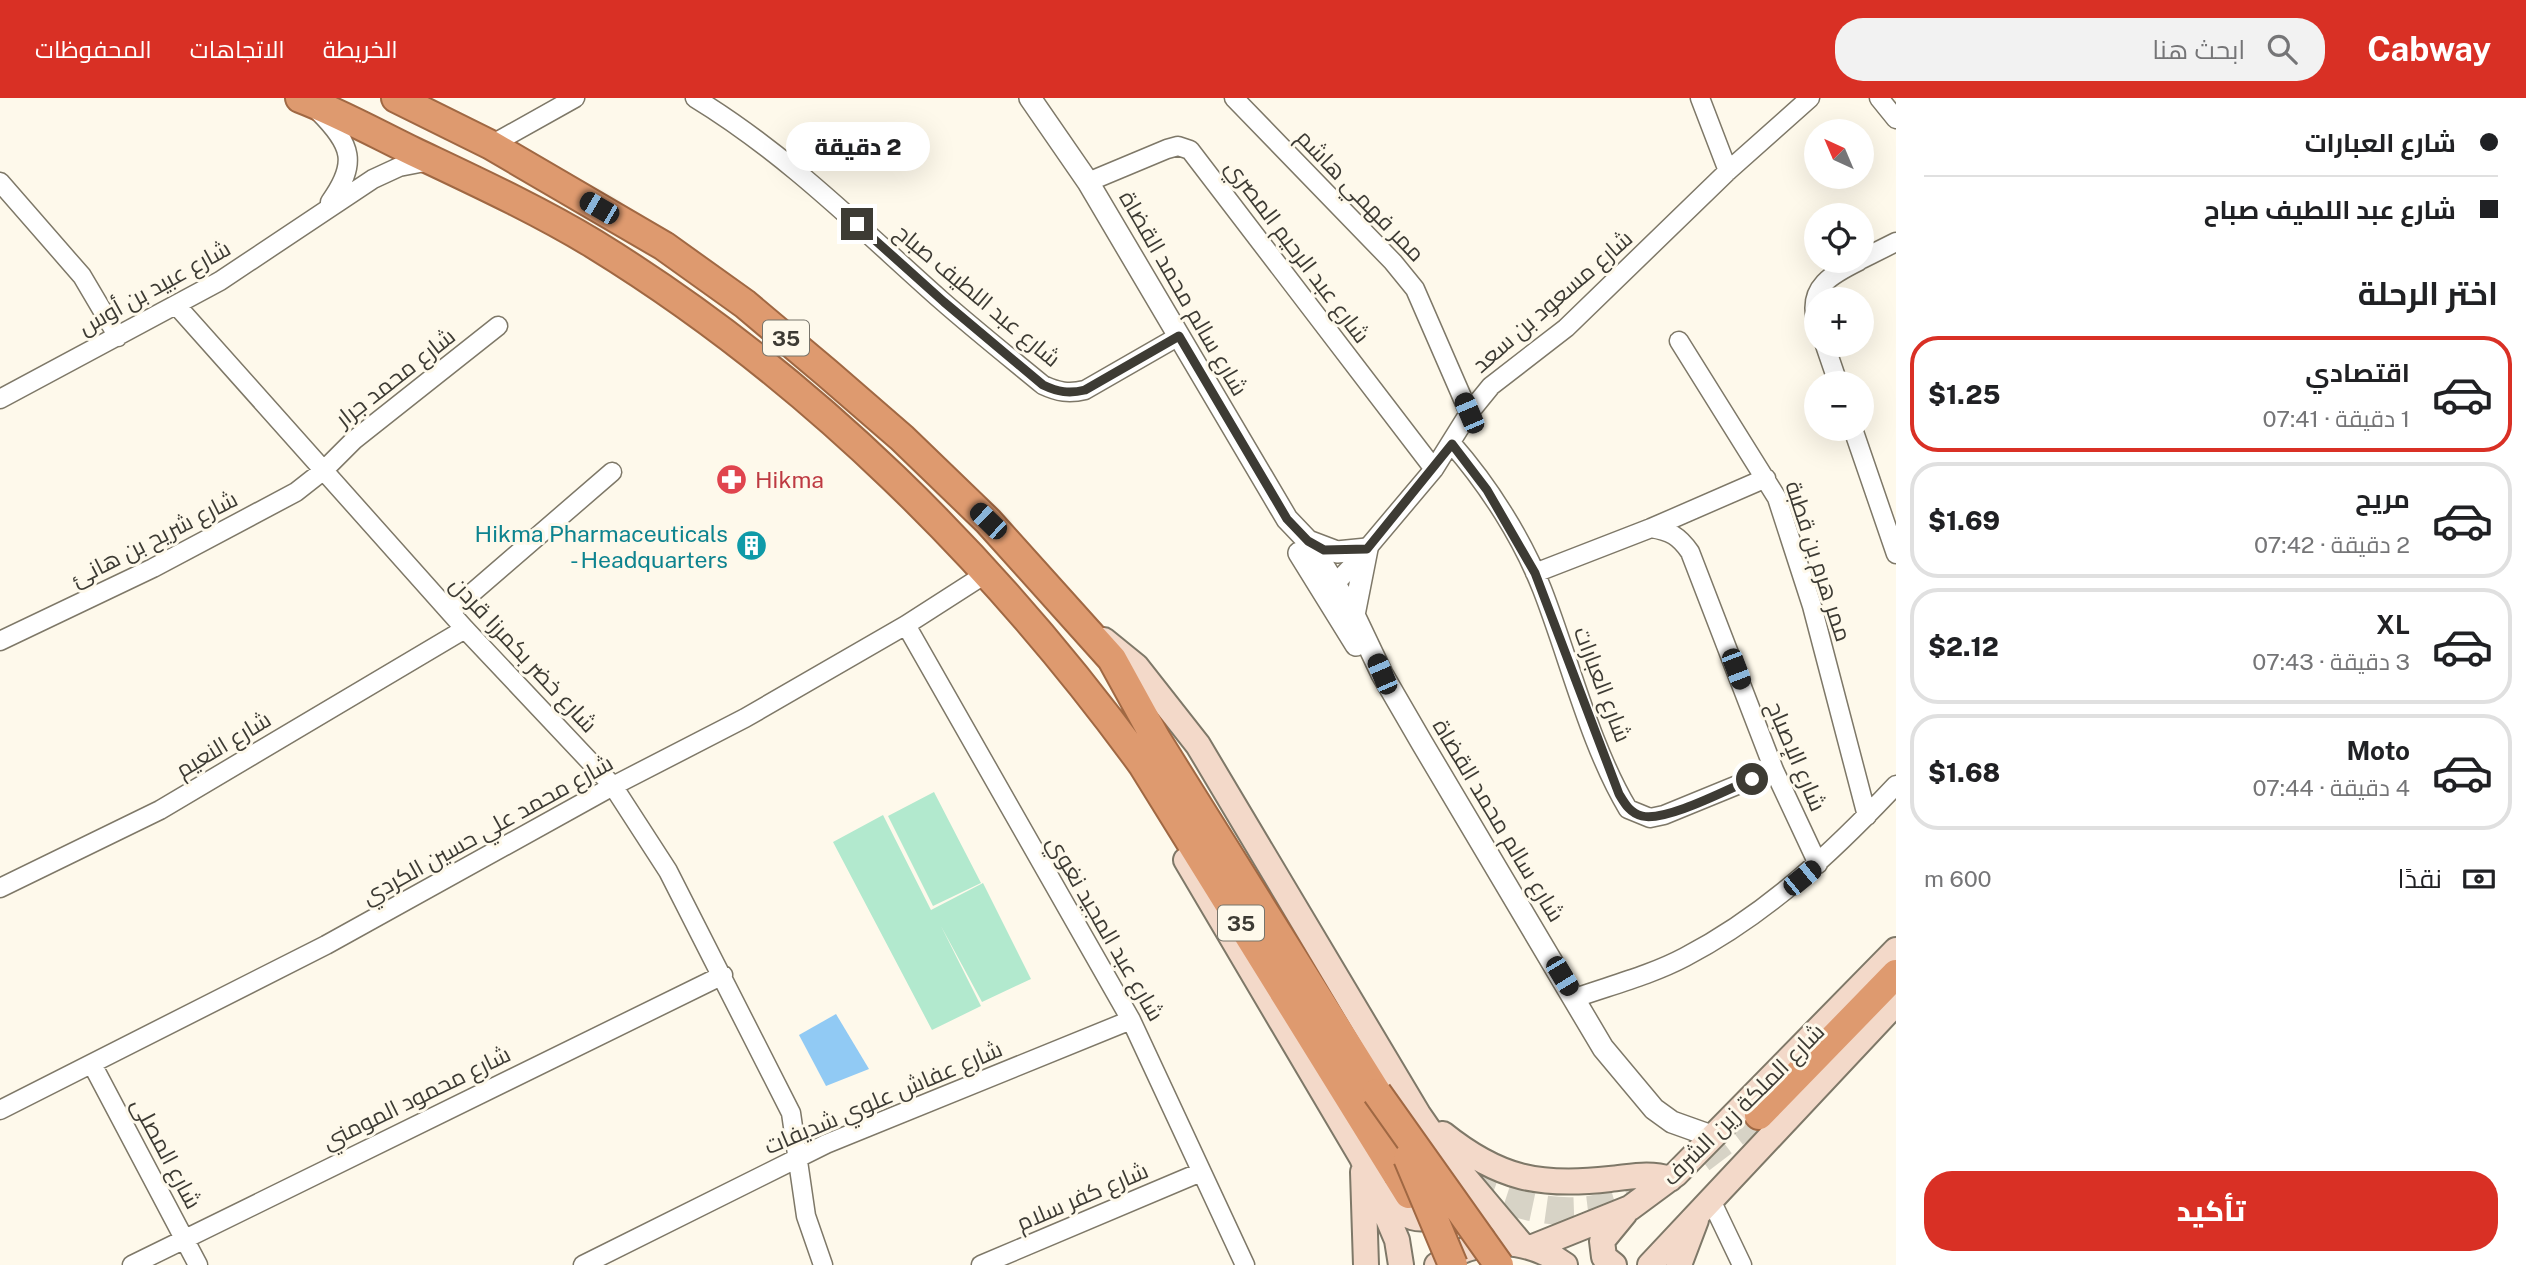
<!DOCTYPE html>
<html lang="ar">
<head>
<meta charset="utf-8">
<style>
  body { margin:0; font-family:"Public Sans",Cairo,sans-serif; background:#f2f2f2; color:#202124; direction:rtl; height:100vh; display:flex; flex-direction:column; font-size:26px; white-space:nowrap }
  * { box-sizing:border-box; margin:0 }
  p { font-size:23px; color:#757577 }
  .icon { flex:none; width:38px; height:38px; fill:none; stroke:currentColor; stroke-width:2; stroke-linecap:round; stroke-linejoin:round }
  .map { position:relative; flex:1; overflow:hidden; direction:ltr }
  .details { display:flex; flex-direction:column; background:#fff; width:630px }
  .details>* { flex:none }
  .banner { display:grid; align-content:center; height:154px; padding:0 28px; background:#fff }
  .needle { width:46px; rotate:316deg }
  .buttons { position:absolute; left:1804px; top:21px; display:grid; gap:14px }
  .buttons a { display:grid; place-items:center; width:70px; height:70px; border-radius:50%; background:#fff; box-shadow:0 7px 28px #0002; font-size:35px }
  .end { position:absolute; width:32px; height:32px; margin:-16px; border:9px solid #3d3b34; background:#fff; box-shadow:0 0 0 4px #fff }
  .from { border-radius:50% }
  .bubble { position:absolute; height:49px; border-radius:24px; background:#fff; box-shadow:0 7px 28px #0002; font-size:23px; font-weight:800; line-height:49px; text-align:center; direction:rtl }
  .car { position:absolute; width:21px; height:42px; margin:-21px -10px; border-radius:9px; box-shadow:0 0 5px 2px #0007; background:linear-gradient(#222 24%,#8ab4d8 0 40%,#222 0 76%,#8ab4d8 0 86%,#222 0) }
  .banner b { display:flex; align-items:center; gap:24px; height:66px; font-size:26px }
  .banner b+b { border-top:2px solid #e0e0e0 }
  .banner i { width:18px; height:18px; background:#202124 }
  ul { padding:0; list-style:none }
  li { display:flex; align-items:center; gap:21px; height:116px; margin:0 14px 10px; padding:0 14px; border:4px solid #e0e0e0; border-radius:28px }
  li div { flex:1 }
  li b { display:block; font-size:26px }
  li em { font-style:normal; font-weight:800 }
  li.selected { border-color:#d93025 }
  li>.icon { width:63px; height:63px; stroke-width:1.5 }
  h2 { padding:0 28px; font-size:32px; line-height:84px }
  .pay { display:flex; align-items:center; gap:18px; height:77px; padding:0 28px; font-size:26px }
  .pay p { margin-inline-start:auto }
  .button { display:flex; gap:14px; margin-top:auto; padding:14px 28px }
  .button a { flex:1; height:80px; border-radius:28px; background:#d93025; color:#fff; font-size:28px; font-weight:800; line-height:80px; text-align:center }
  header { display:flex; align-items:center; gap:42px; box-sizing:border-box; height:98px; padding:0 35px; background:#d93025; color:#fff }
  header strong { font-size:33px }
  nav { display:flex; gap:38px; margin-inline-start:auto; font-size:24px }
  .search { width:490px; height:63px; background:#f2f2f2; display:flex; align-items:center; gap:18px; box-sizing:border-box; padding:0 24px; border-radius:28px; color:#757577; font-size:26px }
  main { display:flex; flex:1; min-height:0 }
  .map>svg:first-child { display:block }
</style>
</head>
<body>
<header>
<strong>Cabway</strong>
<div class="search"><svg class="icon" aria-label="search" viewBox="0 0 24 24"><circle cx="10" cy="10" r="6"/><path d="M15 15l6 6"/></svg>ابحث هنا</div>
<nav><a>الخريطة</a><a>الاتجاهات</a><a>المحفوظات</a></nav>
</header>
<main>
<section class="details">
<div class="banner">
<b><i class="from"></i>شارع العبارات</b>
<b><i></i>شارع عبد اللطيف صباح</b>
</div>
<h2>اختر الرحلة</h2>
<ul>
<li class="selected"><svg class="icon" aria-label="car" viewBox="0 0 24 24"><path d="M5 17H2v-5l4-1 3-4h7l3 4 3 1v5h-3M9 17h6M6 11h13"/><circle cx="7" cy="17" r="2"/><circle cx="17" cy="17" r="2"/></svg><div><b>اقتصادي</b><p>1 دقيقة · 07:41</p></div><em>$1.25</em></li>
<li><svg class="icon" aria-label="car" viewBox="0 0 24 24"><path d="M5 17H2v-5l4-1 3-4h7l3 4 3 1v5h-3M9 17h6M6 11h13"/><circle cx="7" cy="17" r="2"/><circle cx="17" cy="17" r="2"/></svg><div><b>مريح</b><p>2 دقيقة · 07:42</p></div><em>$1.69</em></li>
<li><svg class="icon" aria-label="car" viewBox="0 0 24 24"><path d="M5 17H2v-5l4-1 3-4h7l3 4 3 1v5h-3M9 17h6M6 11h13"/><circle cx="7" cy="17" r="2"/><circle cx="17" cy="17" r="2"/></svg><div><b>XL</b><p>3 دقيقة · 07:43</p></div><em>$2.12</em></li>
<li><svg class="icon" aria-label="car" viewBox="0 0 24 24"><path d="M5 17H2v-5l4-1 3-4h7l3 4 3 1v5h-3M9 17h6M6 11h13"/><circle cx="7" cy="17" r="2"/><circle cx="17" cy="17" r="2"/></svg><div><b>Moto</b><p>4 دقيقة · 07:44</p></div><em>$1.68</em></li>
</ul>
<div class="pay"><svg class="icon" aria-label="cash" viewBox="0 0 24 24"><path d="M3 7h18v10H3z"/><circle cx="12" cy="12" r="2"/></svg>نقدًا<p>600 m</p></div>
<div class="button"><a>تأكيد</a></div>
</section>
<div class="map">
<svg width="1896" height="1167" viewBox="0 0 1896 1167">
  <rect width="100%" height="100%" fill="#fef9eb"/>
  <path fill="#b2e9ce" d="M934,694L981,785L933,808L888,718Z
    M883,717L931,812L983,785L1031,881L982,904L941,828L981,908L932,932L833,744Z"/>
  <path fill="#91caf4" d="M836,916L869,971L826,988L799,937Z"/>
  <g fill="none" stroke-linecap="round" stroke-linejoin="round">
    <path stroke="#d7d3c6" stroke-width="28" stroke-dasharray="28 14" stroke-linecap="butt" d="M1701,1061L1759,1017
      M1466,1087C1527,1112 1572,1125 1636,1099"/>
    <defs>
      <path id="minor" d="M695,0C787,56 861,131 941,202C974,231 1009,259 1043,287C1058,294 1069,296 1085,292L1179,238
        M1234,0L1393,164L1415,191L1469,315
        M1700,0L1728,73
        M1879,0L1896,21
        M319,14C352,47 358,65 330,104
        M491,47L575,0
        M0,84L82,178L118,239
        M1088,84L1167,51L1178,48L1190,52L1434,371
        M1862,161L1896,144
        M177,208L465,531L613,688L668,773L791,1015L806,1118L823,1167
        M1816,222C1808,188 1833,176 1859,163
        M1679,243L1777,400L1812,508L1867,718
        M1825,247L1838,285
        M0,301L220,183L373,81L399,69L430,63
        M1853,331L1896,456
        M1452,346C1488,387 1522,440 1542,491C1569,560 1590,648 1628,711L1650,720L1664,717L1774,672
        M1651,430L1766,380
        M1535,475L1651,430C1670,433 1679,438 1690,454L1774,672L1818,766
        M1326,495L1354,466L1434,371L1469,315L1491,288L1566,230L1728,73L1810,0
        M450,514L612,374
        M906,527L1131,922L1245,1167
        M0,543L153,470L296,394L324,372L354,342L498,228
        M0,790L160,712L465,531
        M1575,900C1612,887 1651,877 1685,859C1767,816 1833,754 1896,687
        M92,966L198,1167
        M0,1012L326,847L613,688L745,620L906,527L987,475
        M1710,1100L1742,1167
        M132,1167L723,877
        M583,1167L826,1046L1131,922
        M981,1167L1201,1074"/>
      <path id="tertiary" d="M1030,0L1088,84L1287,421L1308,443L1354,517L1382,576L1422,645L1603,950L1654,1011L1672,1024L1714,1039
        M1308,443L1337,454L1367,451L1354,517
        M1299,455L1356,547"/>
      <path id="secondary" d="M1104,542L1136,568L1198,647L1418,1016L1447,1058L1521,1146
        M1186,762L1362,1060L1397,1142L1401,1167
        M1443,1036C1499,1081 1540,1089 1610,1081C1631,1079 1649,1074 1670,1081
        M1363,1074L1366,1167
        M1382,1096C1402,1118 1423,1133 1446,1106
        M1533,1149L1630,1110L1676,1076L1896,852
        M1437,1167C1477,1138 1526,1138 1565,1167
        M1614,1167L1604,1159L1602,1143L1625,1115
        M1650,1167L1896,905
        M1679,1167L1696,1122"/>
      <path id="trunk" d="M300,0C339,15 377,36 414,54C475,83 536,111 594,146C809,278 995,464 1143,667L1409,1096
        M396,0L491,47L664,148L745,206L827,275L902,340L988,423L1112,561L1156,641L1377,995
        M1759,1017L1896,876"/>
    </defs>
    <use href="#minor" stroke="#7e7868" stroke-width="21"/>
    <use href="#tertiary" stroke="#7e7868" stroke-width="24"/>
    <use href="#secondary" stroke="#7e7868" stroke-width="28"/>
    <use href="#trunk" stroke="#a06843" stroke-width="32"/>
    <use href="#minor" stroke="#fff" stroke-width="18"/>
    <use href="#tertiary" stroke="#fff" stroke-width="21"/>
    <use href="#secondary" stroke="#f3d9c9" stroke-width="24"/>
    <use href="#trunk" stroke="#de9a6f" stroke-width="28"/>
    <defs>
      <path id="trunk-bridge" d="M1377,995L1499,1167
        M1408,1060L1453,1167"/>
    </defs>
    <use href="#trunk-bridge" stroke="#a06843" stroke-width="32" stroke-linecap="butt"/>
    <use href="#trunk-bridge" stroke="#de9a6f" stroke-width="28"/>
  </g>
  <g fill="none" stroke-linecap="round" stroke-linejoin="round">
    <path stroke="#3d3b34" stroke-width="9" d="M857,126L944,204L1043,287C1058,294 1069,296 1085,292L1179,238L1287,421L1308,443L1324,452L1367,451L1452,346L1487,392L1535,475L1619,696C1625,706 1630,715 1642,718C1666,724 1728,691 1752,681"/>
  </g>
  <defs>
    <symbol id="pharmacy-disc" viewBox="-11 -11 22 22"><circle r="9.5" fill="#e0444e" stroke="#fef9eb"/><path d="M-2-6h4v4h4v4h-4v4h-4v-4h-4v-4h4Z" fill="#fff"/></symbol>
    <symbol id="building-disc" viewBox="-11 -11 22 22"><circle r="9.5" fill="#0f9aa8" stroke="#fef9eb"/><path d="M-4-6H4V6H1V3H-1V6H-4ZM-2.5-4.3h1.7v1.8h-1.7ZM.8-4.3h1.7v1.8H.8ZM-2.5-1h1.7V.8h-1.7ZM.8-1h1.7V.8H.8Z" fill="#fff"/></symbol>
  </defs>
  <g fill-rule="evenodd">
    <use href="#pharmacy-disc" x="714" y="364" width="35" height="35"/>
    <use href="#building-disc" x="734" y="430" width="35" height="35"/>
  </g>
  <g text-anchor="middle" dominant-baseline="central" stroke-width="6" stroke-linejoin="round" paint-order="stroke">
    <g fill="#fef9eb" stroke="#77746b" stroke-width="2">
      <rect x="763" y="222.5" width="46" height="35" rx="5"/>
      <rect x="1218" y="807.5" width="46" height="35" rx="5"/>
    </g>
    <g font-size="21" font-weight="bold" fill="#3d3b34">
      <text x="786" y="240">35</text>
      <text x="1241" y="825">35</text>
    </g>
    <g font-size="23" fill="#3d3b34" stroke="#fef9eb">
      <text transform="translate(1361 97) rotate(46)">ممر فهمي هاشم</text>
      <text transform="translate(1298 153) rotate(53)">شارع عبد الرحيم المصري</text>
      <text transform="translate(154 189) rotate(-29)">شارع عبيد بن أوس</text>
      <text transform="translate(1184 195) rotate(60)">شارع سالم محمد القضاة</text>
      <text transform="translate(978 197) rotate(40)">شارع عبد اللطيف صباح</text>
      <text transform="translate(1552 203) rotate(-41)">شارع مسعود بن سعد</text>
      <text transform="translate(395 279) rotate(-38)">شارع محمد جرار</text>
      <text transform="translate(154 440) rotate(-27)">شارع شريح بن هانئ</text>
      <text transform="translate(1819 463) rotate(72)">ممر هرم بن قطبة</text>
      <text transform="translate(524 556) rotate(47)">شارع خضر بكمرزا قردن</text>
      <text transform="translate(1603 586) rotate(69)">شارع العبارات</text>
      <text transform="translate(223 646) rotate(-31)">شارع النعيم</text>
      <text transform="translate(1797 658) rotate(67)">شارع الإصباح</text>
      <text transform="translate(1499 722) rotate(59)">شارع سالم محمد القضاة</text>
      <text transform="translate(487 731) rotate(-29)">شارع محمد علي حسين الكردي</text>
      <text transform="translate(1106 830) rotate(60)">شارع عبد المجيد نغوي</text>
      <text transform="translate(416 999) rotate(-26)">شارع محمود المومني</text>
      <text transform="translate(883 999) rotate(-23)">شارع عفاش علوي شديفات</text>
      <text transform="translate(1743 1006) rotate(-45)">شارع الملكة زين الشرف</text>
      <text transform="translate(167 1055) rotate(62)">شارع المصلى</text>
      <text transform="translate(1082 1098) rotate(-23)">شارع كفر سلام</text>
    </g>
    <g font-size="23" fill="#be3a42" stroke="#fef9eb" text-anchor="start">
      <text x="755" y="381">Hikma</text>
    </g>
    <g font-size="23" fill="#0d838f" stroke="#fef9eb" text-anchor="end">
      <text x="728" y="435">Hikma Pharmaceuticals<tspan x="728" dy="26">- Headquarters</tspan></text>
    </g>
  </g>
</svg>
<div class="buttons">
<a><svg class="needle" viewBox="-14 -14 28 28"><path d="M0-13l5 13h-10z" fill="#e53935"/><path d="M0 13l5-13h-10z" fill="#757577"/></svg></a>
<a><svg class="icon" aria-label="locate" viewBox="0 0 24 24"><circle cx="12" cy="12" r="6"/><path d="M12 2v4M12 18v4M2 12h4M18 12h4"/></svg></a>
<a>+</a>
<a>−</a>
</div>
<i class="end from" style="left:1752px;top:681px"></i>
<i class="end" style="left:857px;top:126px"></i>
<div class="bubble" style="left:786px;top:24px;width:144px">2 دقيقة</div>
<i class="car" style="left:599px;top:110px;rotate:300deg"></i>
<i class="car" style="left:1469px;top:315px;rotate:337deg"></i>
<i class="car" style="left:988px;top:423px;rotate:314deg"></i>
<i class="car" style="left:1736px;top:571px;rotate:159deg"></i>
<i class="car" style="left:1382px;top:576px;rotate:337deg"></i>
<i class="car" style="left:1802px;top:780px;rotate:51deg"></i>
<i class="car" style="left:1562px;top:878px;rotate:149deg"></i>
</div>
</main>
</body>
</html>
